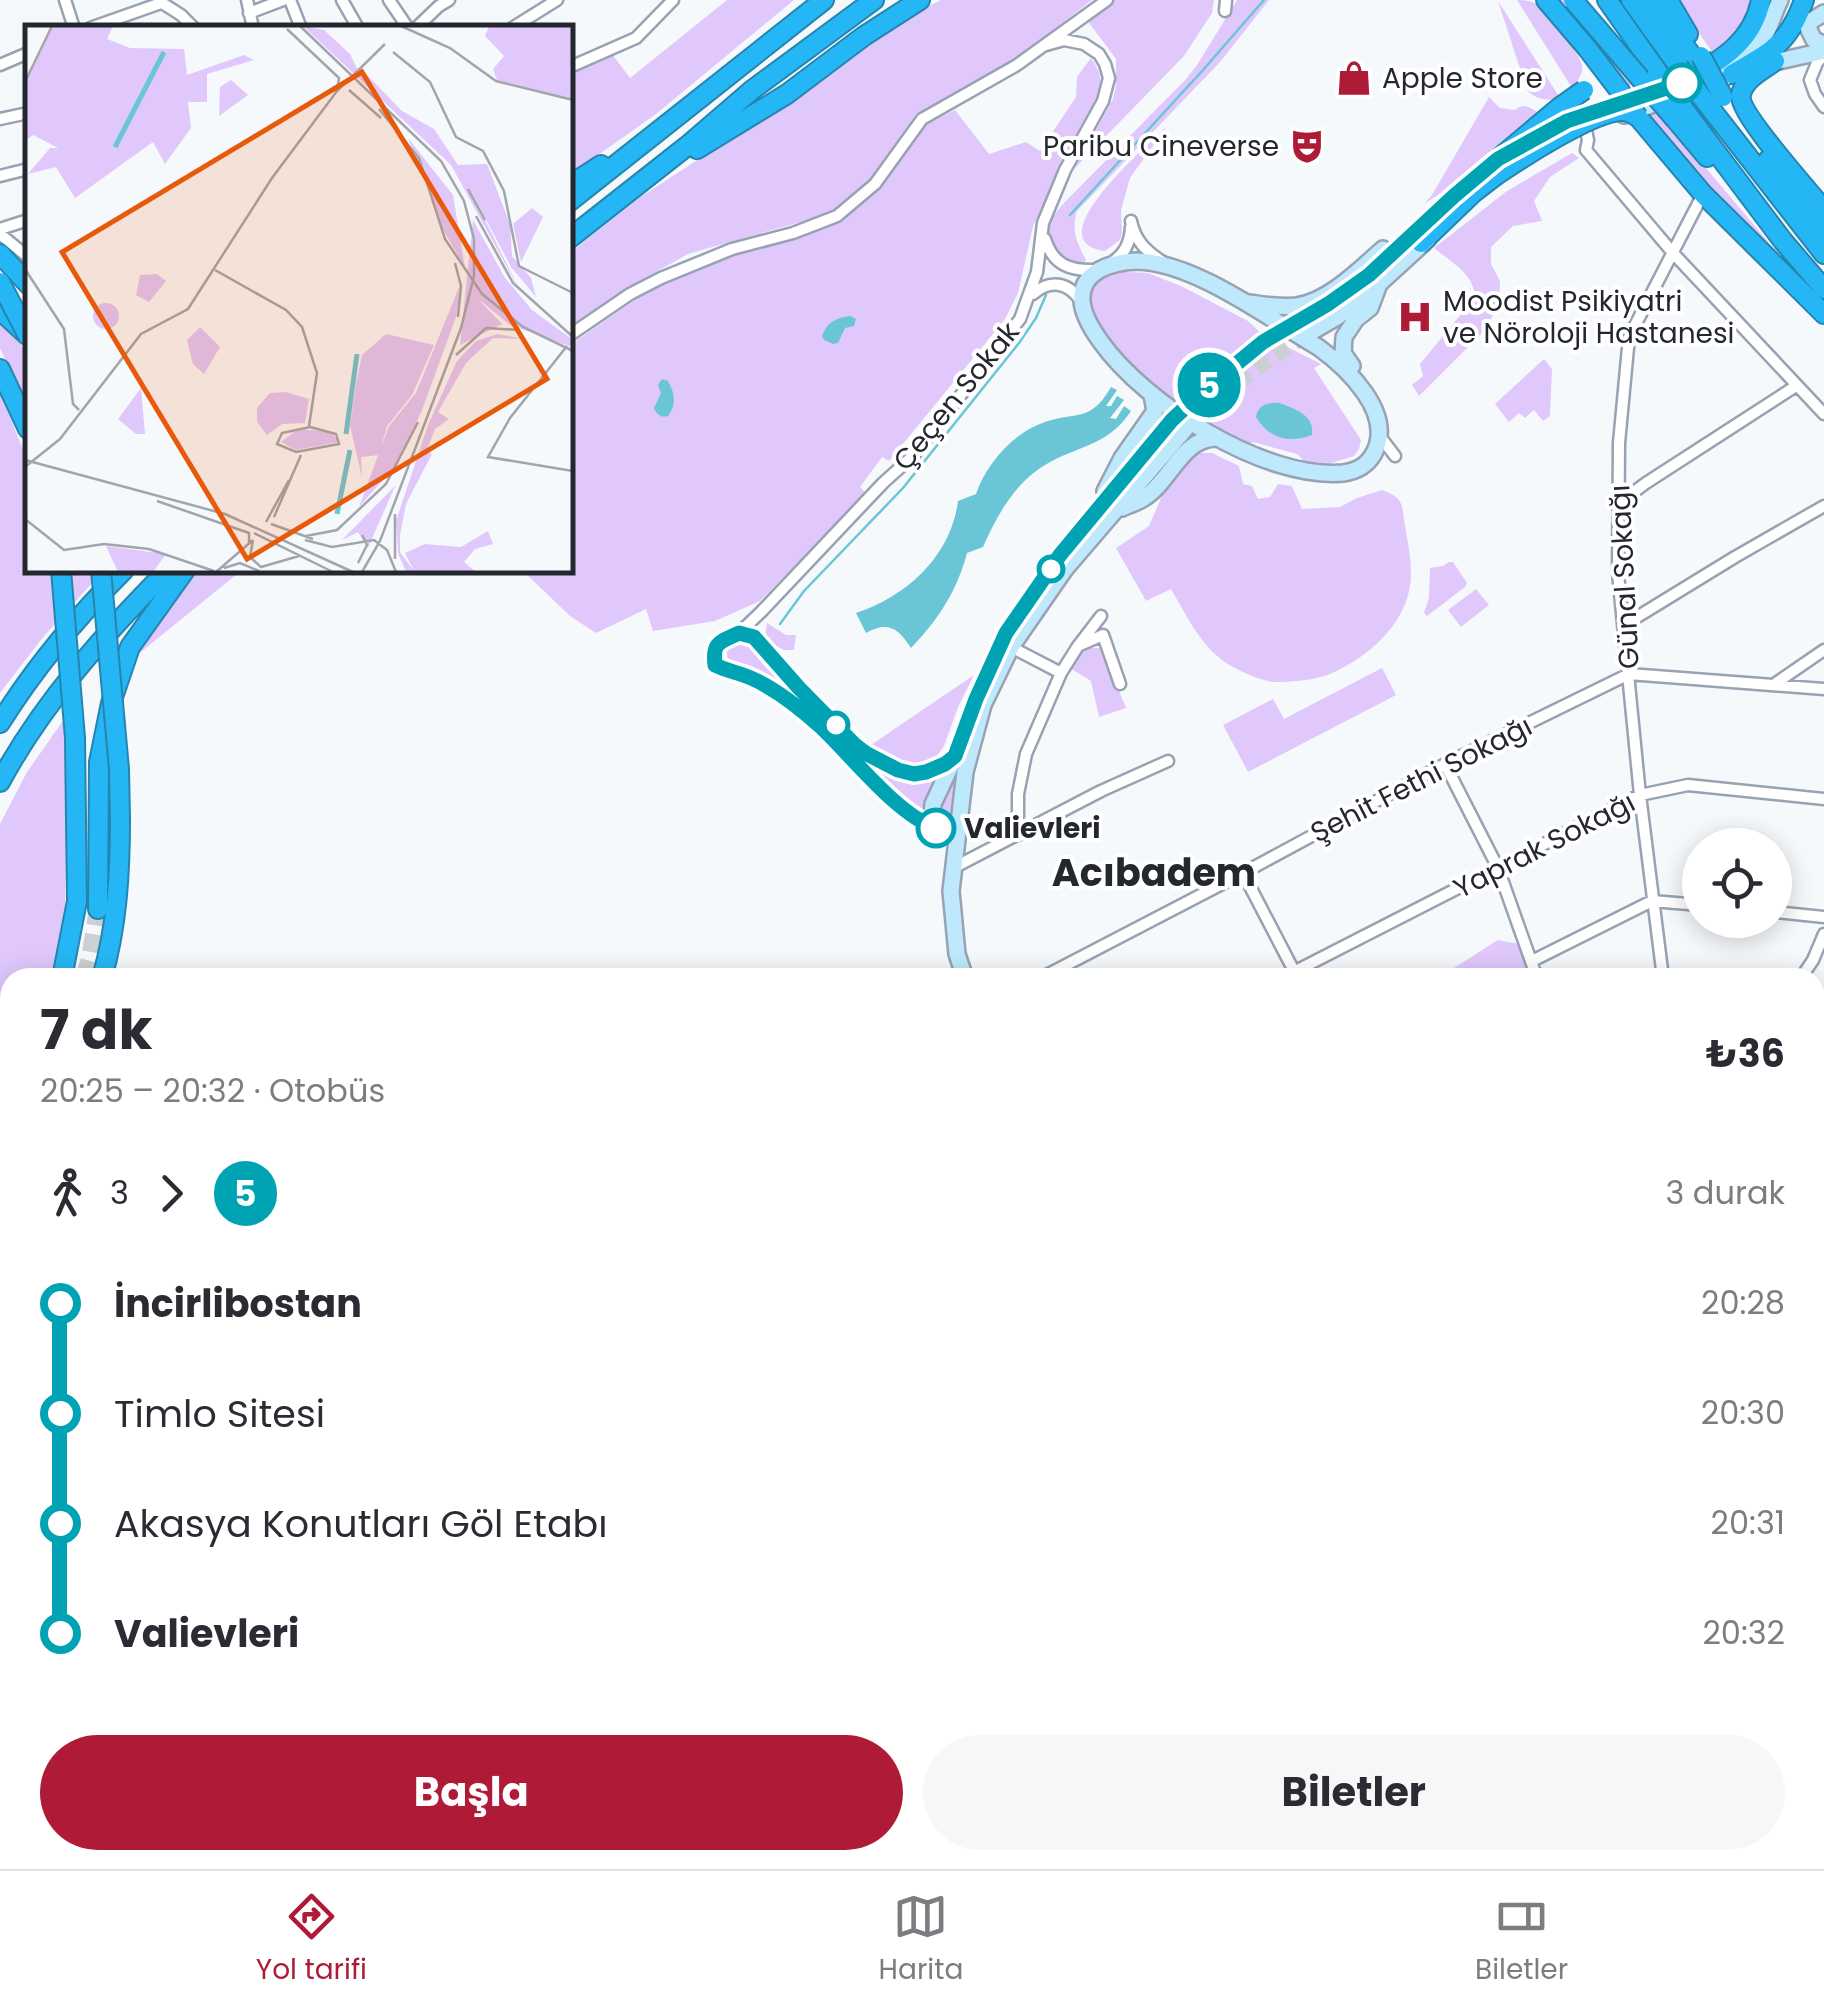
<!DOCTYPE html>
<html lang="tr">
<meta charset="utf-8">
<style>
:root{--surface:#fff;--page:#f7f7f7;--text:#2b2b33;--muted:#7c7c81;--line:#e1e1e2;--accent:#af1b36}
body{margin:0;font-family:Poppins,sans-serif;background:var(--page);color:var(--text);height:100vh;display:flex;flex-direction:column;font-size:38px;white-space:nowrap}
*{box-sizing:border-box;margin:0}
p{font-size:32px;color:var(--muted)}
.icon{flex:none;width:55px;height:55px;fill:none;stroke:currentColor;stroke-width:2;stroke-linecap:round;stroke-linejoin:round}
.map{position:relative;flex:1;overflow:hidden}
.drawer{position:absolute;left:0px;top:968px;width:1825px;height:902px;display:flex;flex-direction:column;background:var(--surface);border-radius:30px 30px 0 0;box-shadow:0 5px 25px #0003}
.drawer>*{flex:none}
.badge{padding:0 20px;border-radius:32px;font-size:35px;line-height:65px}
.controls{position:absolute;left:1682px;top:828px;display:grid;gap:20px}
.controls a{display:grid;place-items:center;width:110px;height:110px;border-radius:50%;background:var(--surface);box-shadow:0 5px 25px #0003;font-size:50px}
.map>.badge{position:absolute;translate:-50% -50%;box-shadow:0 0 0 5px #fff}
.legs{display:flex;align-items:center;gap:15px;height:110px;padding:0 40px;font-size:32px}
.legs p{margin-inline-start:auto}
.summary{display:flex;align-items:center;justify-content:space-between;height:170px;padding:0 40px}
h1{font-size:55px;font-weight:700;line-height:75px}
.primary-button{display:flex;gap:20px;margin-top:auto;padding:20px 40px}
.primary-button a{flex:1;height:115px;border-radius:60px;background:var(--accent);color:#fff;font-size:40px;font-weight:700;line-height:115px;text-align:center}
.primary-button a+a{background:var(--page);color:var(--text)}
ul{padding:0 40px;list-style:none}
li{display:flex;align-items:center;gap:35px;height:110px;font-size:38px}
li i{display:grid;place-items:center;width:15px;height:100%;margin:0 12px;background:currentColor}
li i::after{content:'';width:25px;height:25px;margin:-12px;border:8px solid;border-radius:50%;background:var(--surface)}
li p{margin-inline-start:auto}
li:first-child i{background:linear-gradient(#0000 50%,currentColor 0)}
li:last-child i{background:linear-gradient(currentColor 50%,#0000 0)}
.dock{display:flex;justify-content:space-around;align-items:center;height:140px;border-top:2px solid var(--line);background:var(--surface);font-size:28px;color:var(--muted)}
.dock a{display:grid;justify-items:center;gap:5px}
.dock .current{color:var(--accent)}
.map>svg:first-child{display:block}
.green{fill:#e0c8fc}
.water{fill:#6ac6d6}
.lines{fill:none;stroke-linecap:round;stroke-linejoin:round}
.stream{stroke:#6ac6d6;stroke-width:2.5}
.secondary-tunnel{stroke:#cccfd3;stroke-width:15;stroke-dasharray:15 8;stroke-linecap:butt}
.highway-tunnel{stroke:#cccfd3;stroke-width:18;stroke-dasharray:18 9;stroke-linecap:butt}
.street-casing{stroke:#98a2b2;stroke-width:15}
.secondary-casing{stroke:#98a2b2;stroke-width:20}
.primary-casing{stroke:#2585af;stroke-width:20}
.highway-casing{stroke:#2585af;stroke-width:22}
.street{stroke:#fff;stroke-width:10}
.secondary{stroke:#bee9fc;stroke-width:15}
.primary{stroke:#7cd4f9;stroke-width:15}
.highway{stroke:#25b7f5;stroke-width:18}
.highway-bridge-casing{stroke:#2585af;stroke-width:22;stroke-linecap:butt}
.highway-bridge{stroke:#25b7f5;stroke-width:18}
.line-1-casing{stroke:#fff;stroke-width:22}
.line-1{stroke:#00a3b4;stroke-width:15}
.stop-1-dot{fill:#fff;stroke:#00a3b4;stroke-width:5}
.labels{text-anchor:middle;stroke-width:8;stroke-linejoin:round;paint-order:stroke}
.poi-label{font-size:28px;fill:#24282e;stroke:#fff;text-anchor:start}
.street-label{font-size:28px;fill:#24282e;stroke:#fff}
.stop-label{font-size:28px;font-weight:bold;fill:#24282e;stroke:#fff;text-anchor:start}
.district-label{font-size:38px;font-weight:bold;fill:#24282e;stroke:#fff}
.inset-river{fill:none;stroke:#6ac6d6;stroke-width:5}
.inset-road{fill:none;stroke:#a2a5aa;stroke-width:2.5}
.view{fill:#e8590c;fill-opacity:0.15;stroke:#e8590c;stroke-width:5}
.inset-edge{fill:none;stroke:#24282e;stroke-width:5}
</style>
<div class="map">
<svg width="1824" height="1869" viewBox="0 0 1824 1869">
<rect width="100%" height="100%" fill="#f6f9fc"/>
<!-- green -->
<path class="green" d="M727,0H794L656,114L570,175V147L573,144L570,137V72L612,54L630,78Z
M941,0H1092L1013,61L916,114L869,180L832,213L688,254L622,291L570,326V253L639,198L803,91L890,26Z
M1113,0H1214L1212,13L1184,56L1073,170L1113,99L1116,86V59L1087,20Z
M1237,0H1269L1221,61L1077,211C1071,230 1077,243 1086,260L1083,264C1063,264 1044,248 1049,226C1051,219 1057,211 1062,205L1186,79L1197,65Z
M1517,0C1525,0 1533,1 1540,6C1549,14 1582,56 1582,66C1583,74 1577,82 1572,88Z
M1552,0H1569L1635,82L1623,90Z
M1676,0H1753C1745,28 1737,38 1715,56Z
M1498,1L1560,98C1547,101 1536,100 1527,90Z
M1091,58C1100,71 1103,80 1099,96L1033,226L1018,293L1005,319L889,461L882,457L860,487L866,493L760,601L715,621L653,631L646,609L596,633L570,616L522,570H570V345L645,293L734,254L840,221L879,188L927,124L955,110L989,154L1026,142L1040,151L1076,97L1077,77Z
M1489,97L1500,108L1515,110C1524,102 1530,108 1539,113L1507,137L1438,195L1424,204L1432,195Z
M1659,112L1801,281L1689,170L1646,117Z
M1167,126L1130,178L1121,210L1122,233L1120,240L1105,251C1033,242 1151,143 1167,126Z
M1572,153L1579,158L1550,177L1534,201L1542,221L1513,226L1491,247V264L1500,281L1499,305L1483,332L1419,396L1412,385L1423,376L1420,364L1475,297C1474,274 1451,262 1434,248L1507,191Z
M1109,271L1148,273L1181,286L1248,321L1262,334L1321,364L1314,368L1361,440L1359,449L1354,456L1319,467L1305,462L1297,454L1253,442L1247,445C1223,433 1200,421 1178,407C1151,388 1090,334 1087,300C1086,286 1098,276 1109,271Z
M0,323L19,340L27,357V409L0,348Z
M1544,359L1552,369L1550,416L1543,421L1534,410L1525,418L1519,413L1509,422L1495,404Z
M0,393L27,459L28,570H104L44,636L0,693Z
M1196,453H1212L1239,466L1243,484L1252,486L1258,499L1270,497L1278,484L1292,486L1302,509L1340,507L1357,498L1382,490C1406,499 1401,505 1405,525C1408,545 1413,565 1410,586C1404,627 1365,659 1330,674C1316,680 1292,682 1276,682C1264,682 1244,673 1233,667C1202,650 1188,618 1171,589L1146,601L1116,548L1149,526L1167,484Z
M1449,562H1453L1467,583L1465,587L1427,616L1424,613L1429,598L1430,568L1443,566Z
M190,570H242L136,656L150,627Z
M1476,589L1489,605L1461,627L1448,610Z
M767,623L786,635H796L794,650H784L768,642L765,635Z
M735,639H742L749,645L802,706L763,678L728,660C726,650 727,645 735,639Z
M1086,648H1102L1126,708L1099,717L1091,681L1070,668Z
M1382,668L1396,695L1248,772L1223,725L1273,699L1284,719Z
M974,675L958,707L944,746L934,760L911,767L865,749Z
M67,715L65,909L62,941L54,977L10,978V1130L0,1160V824L27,772Z
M972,724L950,815L944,820L933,817Z
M874,770C901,779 912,784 940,776C934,791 928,804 915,813L874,777Z
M1498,940L1519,944L1529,977H1440Z
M1815,1411H1824V1536L1815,1532Z
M0,1773L10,1808V1850L0,1853Z"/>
<!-- water -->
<path class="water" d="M850,316L856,319L854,326L845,328L838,343L833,344L824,340L822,336C827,322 836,318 850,316Z
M662,379L668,381C675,394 677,404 668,416C661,418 657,415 654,408L661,393L658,385Z
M1111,387L1117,390L1106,406H1111L1117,396L1124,400L1110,418L1116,419L1124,406L1131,411C1109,444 1085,444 1052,461C1017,479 998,513 983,547L967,553C957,591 938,620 911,648C898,628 888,621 866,633L856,613C907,596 951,556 958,501L976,494C986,464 1014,432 1045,422C1078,411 1090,423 1111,387Z
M1279,403C1295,409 1315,415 1312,435C1289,444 1268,438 1256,417C1258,405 1267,402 1279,403Z"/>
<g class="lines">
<!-- stream -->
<path class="stream" d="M1070,215L1203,70L1264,0
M780,624L804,591L903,488L1019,343L1036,318L1046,295"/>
<!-- secondary-tunnel -->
<path class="secondary-tunnel" d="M1171,420C1211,383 1249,350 1296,323
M1186,428L1241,380L1309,333"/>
<!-- highway-tunnel -->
<path class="highway-tunnel" d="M84,978L90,959L98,909
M0,1113L10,1105"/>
<defs>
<path id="street" d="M65,0L74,28
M247,0L253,28
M290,0L301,28
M342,0L358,28
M389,0L408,28
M159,1L181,15L194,28
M1225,11L1226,0
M249,13L283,0
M90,28L161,3
M416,28L439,6L449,0
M512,28L557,0
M1824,54L1817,63L1810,80L1815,94L1824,107
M0,65L28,53
M570,67L636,38L673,0
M0,119L28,113
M1586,130L1588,140L1586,150L1673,253L1824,414
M0,176L28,169
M1131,221C1135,241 1147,252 1163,262
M0,229L28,220
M0,234L28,257
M1045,239C1053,265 1070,271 1096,270
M1111,263C1125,254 1130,243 1131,227
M1033,294C1050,279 1068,282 1081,301
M570,335L630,294L661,278L732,249L793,233L837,216L875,184L922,119L1017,65L1107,0
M1379,435L1395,456
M1619,503L1646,483L1796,386
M1624,625L1735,557L1824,506
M739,633C763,640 763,649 779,667C793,682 808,697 823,712C859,748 901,797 954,757
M1078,646L1103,635L1120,684
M1011,647L1061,673L1026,754L1018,794V835
M1061,673L1078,646L1101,616
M1776,683L1824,650
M1445,764L1498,868L1537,978
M930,827L870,778L808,716L750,677L715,665L713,652L718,643L739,633L761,612L883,483L914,455L1020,319L1037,272L1043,223L1065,170L1103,101L1109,78L1105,64L1099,54L1084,44L1064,40L1046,45
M953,868L1101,791L1168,761
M1243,873L1294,971L1309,972L1310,978
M1775,912L1824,917
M1532,961L1652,901L1700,905
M1041,978L1243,873L1445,764L1629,674L1824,689
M1282,978L1640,795L1688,785L1824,799
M1663,978L1640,795L1618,573L1619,443L1629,337L1703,194
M1801,978L1813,960L1824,934
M1815,1805L1824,1838
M318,1860L322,1869
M466,1860L472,1869
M1355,1860L1356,1869
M1440,1860L1442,1869
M1678,1860L1683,1869
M382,1869L399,1860
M487,1869L497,1860
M653,1869L699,1860
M897,1869L902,1860
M989,1869L1040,1867L1069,1860"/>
<path id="secondary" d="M1824,13L1811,21L1808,28L1814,40L1824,44
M1765,64L1824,51
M1707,73C1730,65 1754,54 1767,31C1772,21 1775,10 1780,0
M1624,115L1724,78
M1525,143L1567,121L1591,113
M1137,261C1194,262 1268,318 1318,347C1347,368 1395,413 1374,453C1367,466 1357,471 1343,473C1265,480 1145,404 1101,342C1093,331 1083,316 1082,301C1080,270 1113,262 1137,261Z
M1249,303C1265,305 1281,308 1297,306C1329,301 1359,270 1383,249
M1299,321L1329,304L1369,275L1454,196L1505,154
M1311,332L1337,317L1380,283L1428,239
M1352,366L1343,353L1344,337L1356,319L1370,308L1379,284
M1105,491L1122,458L1155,411L1152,395
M1122,508C1129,505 1138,502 1144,498C1171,481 1181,439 1216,438
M996,656L1006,633L1060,555L1171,420
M930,827L933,804L955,757L973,709
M965,978L957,954L951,891L965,772L983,705L1011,647L1065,569L1186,428"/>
<path id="primary" d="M1815,1245L1824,1241
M1815,1257L1824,1253
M80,1869L112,1860"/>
<path id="highway" d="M1546,0L1587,48L1619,90
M1607,0L1657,71
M1631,0L1679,67
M1650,0L1696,61
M1668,0L1688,34
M1775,61C1763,70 1745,78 1741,94C1737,112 1809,191 1824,210
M1732,74C1770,52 1789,44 1804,0
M1684,82C1719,61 1753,43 1761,0
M1707,104L1824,254
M1686,112L1783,241L1824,289
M1638,117L1703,194L1824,314
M1675,119L1707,157
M697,149L787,94L864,36L920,0
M1498,159L1560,107
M1768,160L1824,230
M570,185L601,165
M570,201L824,0
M570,238L687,146L752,90L874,0
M1421,243L1473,193L1495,176
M0,254L28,284
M0,310L27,335
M0,369L28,429
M0,723C35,667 77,617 124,570
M0,782C42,704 105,633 168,570
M98,909L99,762L111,703L130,647L185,570
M62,978L77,901
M102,978C117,926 120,873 120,820
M0,1194L10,1162
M0,1255L10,1216
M0,1348L10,1372
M0,1403L10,1391
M0,1419L10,1477
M0,1551L10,1596
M0,1587L10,1620
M0,1724L10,1760
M38,1860L41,1869
M73,1860L76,1869
M132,1869L142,1860"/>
</defs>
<!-- street casing -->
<use href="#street" class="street-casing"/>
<!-- secondary casing -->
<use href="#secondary" class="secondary-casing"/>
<!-- primary casing -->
<use href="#primary" class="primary-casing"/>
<!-- highway casing -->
<use href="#highway" class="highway-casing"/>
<!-- street -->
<use href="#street" class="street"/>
<!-- secondary -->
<use href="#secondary" class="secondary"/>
<!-- primary -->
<use href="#primary" class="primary"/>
<!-- highway -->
<use href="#highway" class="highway"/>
<defs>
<path id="highway-bridge" d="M1573,0L1675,119
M1701,56L1723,97
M1679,67L1707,104
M1657,71L1686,112
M1619,90L1638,117
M1560,107L1584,90
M1495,176C1520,159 1595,110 1623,111C1630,111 1632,114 1638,117
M0,282L28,336
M61,570L75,738L77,901
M101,570L119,769L120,820"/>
</defs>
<!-- highway-bridge casing -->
<use href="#highway-bridge" class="highway-bridge-casing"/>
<!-- highway-bridge -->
<use href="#highway-bridge" class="highway-bridge"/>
</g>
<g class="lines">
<defs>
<path id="line-1" d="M936,828C897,815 851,755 821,727C801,709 776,689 751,678C740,673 727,671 715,665C712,642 720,642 739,633L754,637L799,688L855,745L867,754L898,770L914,774L926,772L945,764L955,756L976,699L1006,633L1060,555L1172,420L1200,394L1263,342L1328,304L1369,275L1454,196L1498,159L1567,121L1682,83"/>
</defs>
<!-- line-1 casing -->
<use href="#line-1" class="line-1-casing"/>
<!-- line-1 -->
<use href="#line-1" class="line-1"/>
</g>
<!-- icons -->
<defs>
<symbol id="shop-bare" viewBox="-9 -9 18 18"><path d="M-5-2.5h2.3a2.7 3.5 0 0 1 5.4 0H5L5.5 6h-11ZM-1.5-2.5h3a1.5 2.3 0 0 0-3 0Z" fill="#af1b36" stroke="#fff" stroke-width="2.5" paint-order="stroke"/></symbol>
<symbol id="theatre-bare" viewBox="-9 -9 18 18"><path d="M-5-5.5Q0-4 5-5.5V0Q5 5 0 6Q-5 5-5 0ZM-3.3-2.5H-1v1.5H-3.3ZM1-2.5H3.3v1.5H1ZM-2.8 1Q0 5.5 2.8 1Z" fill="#af1b36" stroke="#fff" stroke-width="2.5" paint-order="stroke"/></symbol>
<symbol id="hospital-bare" viewBox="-9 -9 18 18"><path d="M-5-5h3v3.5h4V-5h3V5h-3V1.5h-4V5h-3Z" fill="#af1b36" stroke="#fff" stroke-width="2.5" paint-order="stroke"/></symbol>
</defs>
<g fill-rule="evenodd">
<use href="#shop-bare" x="1329" y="53" width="50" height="50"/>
<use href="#theatre-bare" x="1282" y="121" width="50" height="50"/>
<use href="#hospital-bare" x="1390" y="292" width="50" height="50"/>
</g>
<!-- markers -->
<g class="stop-1-dot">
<circle cx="1682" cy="83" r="18"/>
<circle cx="1051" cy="569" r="12"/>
<circle cx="836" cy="725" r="12"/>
<circle cx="936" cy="828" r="18"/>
</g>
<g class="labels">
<!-- poi labels -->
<g class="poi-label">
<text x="1382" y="88">Apple Store</text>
<text x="1279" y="156" text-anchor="end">Paribu Cineverse</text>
<text x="1443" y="311">Moodist Psikiyatri<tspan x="1443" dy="32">ve Nöroloji Hastanesi</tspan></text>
</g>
<!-- street labels -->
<g class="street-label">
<text transform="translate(956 396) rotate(-51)" y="10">Çeçen Sokak</text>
<text transform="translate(1624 577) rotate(-93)" y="10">Günal Sokağı</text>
<text transform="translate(1421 779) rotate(-27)" y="10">Şehit Fethi Sokağı</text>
<text transform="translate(1544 845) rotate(-27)" y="10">Yaprak Sokağı</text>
</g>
<!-- stop labels -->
<g class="stop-label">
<text x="964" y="838">Valievleri</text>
</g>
<!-- district labels -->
<g class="district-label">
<text x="1154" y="886">Acıbadem</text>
</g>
</g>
<!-- overview -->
<g transform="translate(25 25)">
<rect width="548" height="548" fill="#f6f9fc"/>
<path d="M28,1H88L82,14L105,23L159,24L162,50L219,30L229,35L182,49V77H163L166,103L140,139L128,117L50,173L31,142L3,149L25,123H33L8,110L0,116V60ZM278,1L299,5L325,29L336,51L340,48L377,86L409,104L433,140L462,139L485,199L487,231L506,253L511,272L486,242L445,164L495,266L426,140ZM464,1H547V74L472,55L468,44L479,31L460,11ZM206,55L223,70L194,91L195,62ZM383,113L428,170L440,243L419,206ZM507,183L518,192L496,237L488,199ZM448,195L480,253L507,285L547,314V322L485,300L452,273L477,299L435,320ZM132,249L141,256L124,277L111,270L115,250ZM435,260L432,289L397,385L373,438L334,482L364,401L391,368ZM68 291a13 13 0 1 1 26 0a13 13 0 1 1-26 0ZM175,302L195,322L179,349L168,339L162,315ZM361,309L409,320L387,370L362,401L354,430L336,432L337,452L325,401L331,359L337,330ZM473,309L498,314L468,313L441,338L413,387L424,394L410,404L402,425L407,429L381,479L375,510V527L389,546L380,528L400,519L436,522L463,506L468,519L450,524L439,537L451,547H381L373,528L371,496L403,400L432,336L451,316ZM116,363L120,409H111L93,394ZM261,367L284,374L280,398L257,399L242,410L232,397V383L245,368ZM273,404L306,407L314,417L271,425L256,417ZM370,461L343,523L333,507L317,515ZM81,521L141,529L128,547H93Z" fill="#e0c8fc"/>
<path class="inset-river" d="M90,122L139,27M321,409L332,329M312,489L325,425"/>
<path class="inset-road" d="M275,1L416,136L439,176L449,214V251L436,303L355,516L337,547M376,1L425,23L471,56L548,75M262,4L314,53L312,66M368,27L405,57L431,112L458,126L479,166L494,241L548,268M0,57L27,1M324,65L356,93M354,84L394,133L420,214L457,269L498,302L548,326M443,164L460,195M451,191L488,258L548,312M430,238L436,261L433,292M0,244L39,304L48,379L54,385M190,245L261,285L277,302L292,348L284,401M542,321L485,393L463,432L548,446M431,330L461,303L494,305M285,402L311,409L314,419L271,427L252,419L257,408ZM0,435L200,489L328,547M0,442L35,414L116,309L163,284L247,153L312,66L360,19M132,476L224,508V519M249,492L276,430M0,494L39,525L79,519L124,524L189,546M241,497L264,455M246,499L288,514M229,508L308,547M281,511L312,505L361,459L393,397M228,515L225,532L236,542L274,531M280,515L307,522L349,515L362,525L371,547M370,534V489M333,538L342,520L337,510M199,543L215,538L234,546M191,547L228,515"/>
<path class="view" d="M337,47L522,354L222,534L37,227Z"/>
<rect width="548" height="548" class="inset-edge"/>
</g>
</svg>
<div class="controls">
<a><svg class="icon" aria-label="locate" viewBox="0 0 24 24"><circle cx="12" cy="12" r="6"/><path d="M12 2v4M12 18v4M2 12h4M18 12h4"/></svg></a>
</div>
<b class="badge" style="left:1209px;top:385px;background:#00a3b4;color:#fff">5</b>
<section class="drawer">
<div class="summary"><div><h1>7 dk</h1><p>20:25 – 20:32 · Otobüs</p></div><b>₺36</b></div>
<div class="legs"><svg class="icon" aria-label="walk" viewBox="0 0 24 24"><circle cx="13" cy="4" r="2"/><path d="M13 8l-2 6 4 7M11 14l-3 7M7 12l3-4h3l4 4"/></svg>3<svg class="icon" aria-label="forward" viewBox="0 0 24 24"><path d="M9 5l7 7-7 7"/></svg><b class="badge" style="background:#00a3b4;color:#fff">5</b><p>3 durak</p></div>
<ul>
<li><i style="color:#00a3b4"></i><b>İncirlibostan</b><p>20:28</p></li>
<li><i style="color:#00a3b4"></i><span>Timlo Sitesi</span><p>20:30</p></li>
<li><i style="color:#00a3b4"></i><span>Akasya Konutları Göl Etabı</span><p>20:31</p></li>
<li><i style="color:#00a3b4"></i><b>Valievleri</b><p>20:32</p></li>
</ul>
<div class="primary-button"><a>Başla</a><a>Biletler</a></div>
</section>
</div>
<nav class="dock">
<a class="current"><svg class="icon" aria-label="directions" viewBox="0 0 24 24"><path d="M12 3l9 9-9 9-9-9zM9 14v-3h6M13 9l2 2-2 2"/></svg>Yol tarifi</a>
<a><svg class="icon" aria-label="map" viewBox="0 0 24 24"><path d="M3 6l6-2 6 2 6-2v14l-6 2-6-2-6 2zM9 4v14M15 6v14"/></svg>Harita</a>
<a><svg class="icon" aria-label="tickets" viewBox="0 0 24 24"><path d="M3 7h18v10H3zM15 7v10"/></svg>Biletler</a>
</nav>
